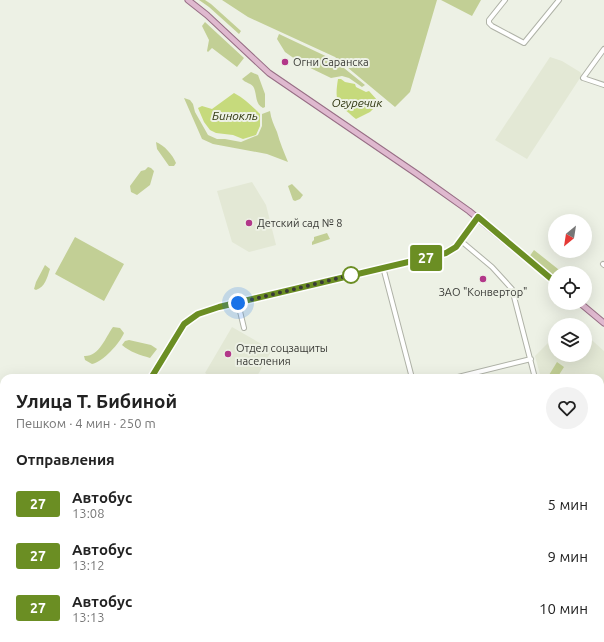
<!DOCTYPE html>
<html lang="ru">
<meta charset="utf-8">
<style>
:root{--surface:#fff;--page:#f2f2f2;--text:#222;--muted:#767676}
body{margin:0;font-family:Ubuntu,sans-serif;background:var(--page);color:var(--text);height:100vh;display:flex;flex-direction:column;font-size:15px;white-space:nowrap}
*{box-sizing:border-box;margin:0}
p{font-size:13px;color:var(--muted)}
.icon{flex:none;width:22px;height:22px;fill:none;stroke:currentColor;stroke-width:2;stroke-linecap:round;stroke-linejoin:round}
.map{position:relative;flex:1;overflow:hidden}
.sheet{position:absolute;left:0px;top:374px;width:604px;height:268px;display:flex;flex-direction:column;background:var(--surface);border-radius:12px 12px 0 0;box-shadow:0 4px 16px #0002}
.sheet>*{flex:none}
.badge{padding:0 8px;border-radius:3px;font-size:14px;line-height:26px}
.needle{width:26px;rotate:210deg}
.buttons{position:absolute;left:548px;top:214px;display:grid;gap:8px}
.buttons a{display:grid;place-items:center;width:44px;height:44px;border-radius:50%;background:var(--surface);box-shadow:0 4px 16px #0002;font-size:20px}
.you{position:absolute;width:20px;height:20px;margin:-10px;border:3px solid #fff;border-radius:50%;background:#1a73e8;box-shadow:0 0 0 6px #1a73e833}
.map>.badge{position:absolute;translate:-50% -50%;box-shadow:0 0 0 2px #fff}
h2{padding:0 16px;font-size:15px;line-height:36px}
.round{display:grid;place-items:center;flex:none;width:42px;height:42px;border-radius:21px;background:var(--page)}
.head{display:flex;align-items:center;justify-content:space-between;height:68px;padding:0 16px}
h1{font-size:19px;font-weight:700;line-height:30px}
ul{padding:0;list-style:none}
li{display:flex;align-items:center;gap:12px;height:52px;padding:0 16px}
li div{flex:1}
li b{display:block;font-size:15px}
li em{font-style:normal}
li .badge{min-width:44px;font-weight:700;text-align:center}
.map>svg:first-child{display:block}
.built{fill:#e3e8d5}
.green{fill:#c2cf95}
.water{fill:#c6da7c}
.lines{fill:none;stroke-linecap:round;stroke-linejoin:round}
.minor-casing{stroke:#afb2a7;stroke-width:6}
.major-casing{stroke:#976e85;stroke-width:7}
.minor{stroke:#fff;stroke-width:4}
.major{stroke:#dfb9cf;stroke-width:5}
.line-casing{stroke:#fff;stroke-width:9}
.line{stroke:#6b8e23;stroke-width:6}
.walk{stroke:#393a36;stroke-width:4;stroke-dasharray:0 7.2}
.poi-dot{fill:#b23789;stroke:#edf1e5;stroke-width:1.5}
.stop-dot{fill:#fff;stroke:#6b8e23;stroke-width:2}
.labels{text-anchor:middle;stroke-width:4;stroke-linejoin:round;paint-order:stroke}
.poi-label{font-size:11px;fill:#393a36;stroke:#edf1e5;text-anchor:start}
.water-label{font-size:12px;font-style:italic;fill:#2f360f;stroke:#edf1e5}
</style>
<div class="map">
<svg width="604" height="642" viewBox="0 0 604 642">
<rect width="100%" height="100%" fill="#edf1e5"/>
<!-- built -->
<path class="built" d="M550,57L562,61L580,72L582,75L527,159L495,140Z
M252,182L266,205L276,245L249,252L232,242L217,191Z
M232,327L272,350L256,378H214L205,373Z
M585,334L604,351V412L600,409V378H541L535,356L555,336V355H585Z
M604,414V467L600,469V420Z
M0,521L4,523V553L0,555Z
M226,638H252L258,642H224Z
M391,638H478L479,642H397Z"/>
<!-- green -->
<path class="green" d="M199,0H205L211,4L241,31L239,34L209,7Z
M222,0H437L410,92L395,107L335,57L248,17Z
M441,0H481L472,16Z
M205,22L244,58L237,67L212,48L208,52L207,51L209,40L202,26Z
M279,34L334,60L365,85L362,87L349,78L342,76L331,78L302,64L285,52L277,39Z
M251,72L258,75L265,94V107L263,108C255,104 257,95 254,88C252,83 245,83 242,79Z
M184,98L190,100L193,104L195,112L208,135L217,139H225L241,142L258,135L262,126V114L270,111C271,119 274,125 277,132C280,143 284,152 288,162L267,154L213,144L202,139Z
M156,142C164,145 173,155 176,163L174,166H169L157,149Z
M148,167L151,168L154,171L150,185L137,195L131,192L130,186L141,171L145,170Z
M292,184L303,195L300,199L295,201L293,200L288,186Z
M327,233L330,239L312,245V242L314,240V237Z
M75,237L124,264L104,301L55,274Z
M534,250L563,273H555V279L529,257Z
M45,265L50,269C47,278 45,287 36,290L34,289L36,282Z
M113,327L120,328L124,333C120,343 103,362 92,364L85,360L84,356C99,357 105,338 113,327Z
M129,340L151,345L157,349L150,358C140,355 130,352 122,345L125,341Z
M557,362L564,367L557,378H554L549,375Z"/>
<!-- water -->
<path class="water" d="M338,79H341L345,82L355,84L356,87L366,92L369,91L378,101L379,103L370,112L356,119C338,103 334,104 338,79Z
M234,93C245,99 252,106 260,114V126L256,135L243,139L233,135L216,133L210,130L204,122L198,108L202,106L212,109Z"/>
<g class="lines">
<defs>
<path id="minor" d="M505,0L489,20V23L492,26L524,43L559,0
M604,49L583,78L604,85
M461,241L492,267L512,289L535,378
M603,264L604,265
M383,267L412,378
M238,303L244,328
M151,378L184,324L198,314L219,307L446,253L456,247L478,217
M454,378L531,359
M294,638L299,642
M563,638L564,642"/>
<path id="major" d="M188,0L207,15L269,73L417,174L469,211L555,282
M580,303L604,323
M600,491L604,489
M600,496L604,494
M11,642L27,638
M30,642L47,638"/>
</defs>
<!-- minor casing -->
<use href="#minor" class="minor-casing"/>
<!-- major casing -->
<use href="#major" class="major-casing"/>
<!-- minor -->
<use href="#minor" class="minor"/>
<!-- major -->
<use href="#major" class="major"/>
</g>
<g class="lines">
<defs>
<path id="line" d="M151,378L184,324L198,314L219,307L446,253L456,247L478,217L555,282"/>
</defs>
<!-- line casing -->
<use href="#line" class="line-casing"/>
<!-- line -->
<use href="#line" class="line"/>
<!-- walk -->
<path class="walk" d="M238,303L351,275"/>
</g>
<!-- markers -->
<g class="poi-dot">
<circle cx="285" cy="62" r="4"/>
<circle cx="249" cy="223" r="4"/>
<circle cx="483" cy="279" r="4"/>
<circle cx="228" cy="354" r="4"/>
</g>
<circle class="stop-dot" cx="351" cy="275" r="8"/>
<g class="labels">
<!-- poi labels -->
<g class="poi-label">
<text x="293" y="66">Огни Саранска</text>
<text x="257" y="227">Детский сад № 8</text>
<text x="483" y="296" text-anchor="middle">ЗАО "Конвертор"</text>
<text x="236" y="352">Отдел соцзащиты<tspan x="236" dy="13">населения</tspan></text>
</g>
<!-- water labels -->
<g class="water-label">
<text x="357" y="107">Огуречик</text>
<text x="235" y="120">Бинокль</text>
</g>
</g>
</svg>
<div class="buttons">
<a><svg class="needle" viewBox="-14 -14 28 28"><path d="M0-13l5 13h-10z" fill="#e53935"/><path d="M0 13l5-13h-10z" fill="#767676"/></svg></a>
<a><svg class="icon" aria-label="locate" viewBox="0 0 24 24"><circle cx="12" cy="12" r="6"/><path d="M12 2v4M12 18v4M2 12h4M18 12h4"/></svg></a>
<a><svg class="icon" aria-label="layers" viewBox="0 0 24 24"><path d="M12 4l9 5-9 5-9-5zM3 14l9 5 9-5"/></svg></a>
</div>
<div class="you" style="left:238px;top:303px"></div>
<b class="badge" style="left:426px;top:258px;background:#6b8e23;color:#fff">27</b>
<section class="sheet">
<div class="head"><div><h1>Улица Т. Бибиной</h1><p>Пешком · 4 мин · 250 m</p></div><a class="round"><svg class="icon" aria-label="heart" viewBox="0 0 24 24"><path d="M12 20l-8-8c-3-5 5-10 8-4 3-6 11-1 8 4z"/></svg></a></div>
<h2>Отправления</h2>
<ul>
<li><span class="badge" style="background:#6b8e23;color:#fff">27</span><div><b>Автобус</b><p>13:08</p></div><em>5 мин</em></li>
<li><span class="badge" style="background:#6b8e23;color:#fff">27</span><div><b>Автобус</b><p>13:12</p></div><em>9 мин</em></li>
<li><span class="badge" style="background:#6b8e23;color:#fff">27</span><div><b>Автобус</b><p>13:13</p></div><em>10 мин</em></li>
</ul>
</section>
</div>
